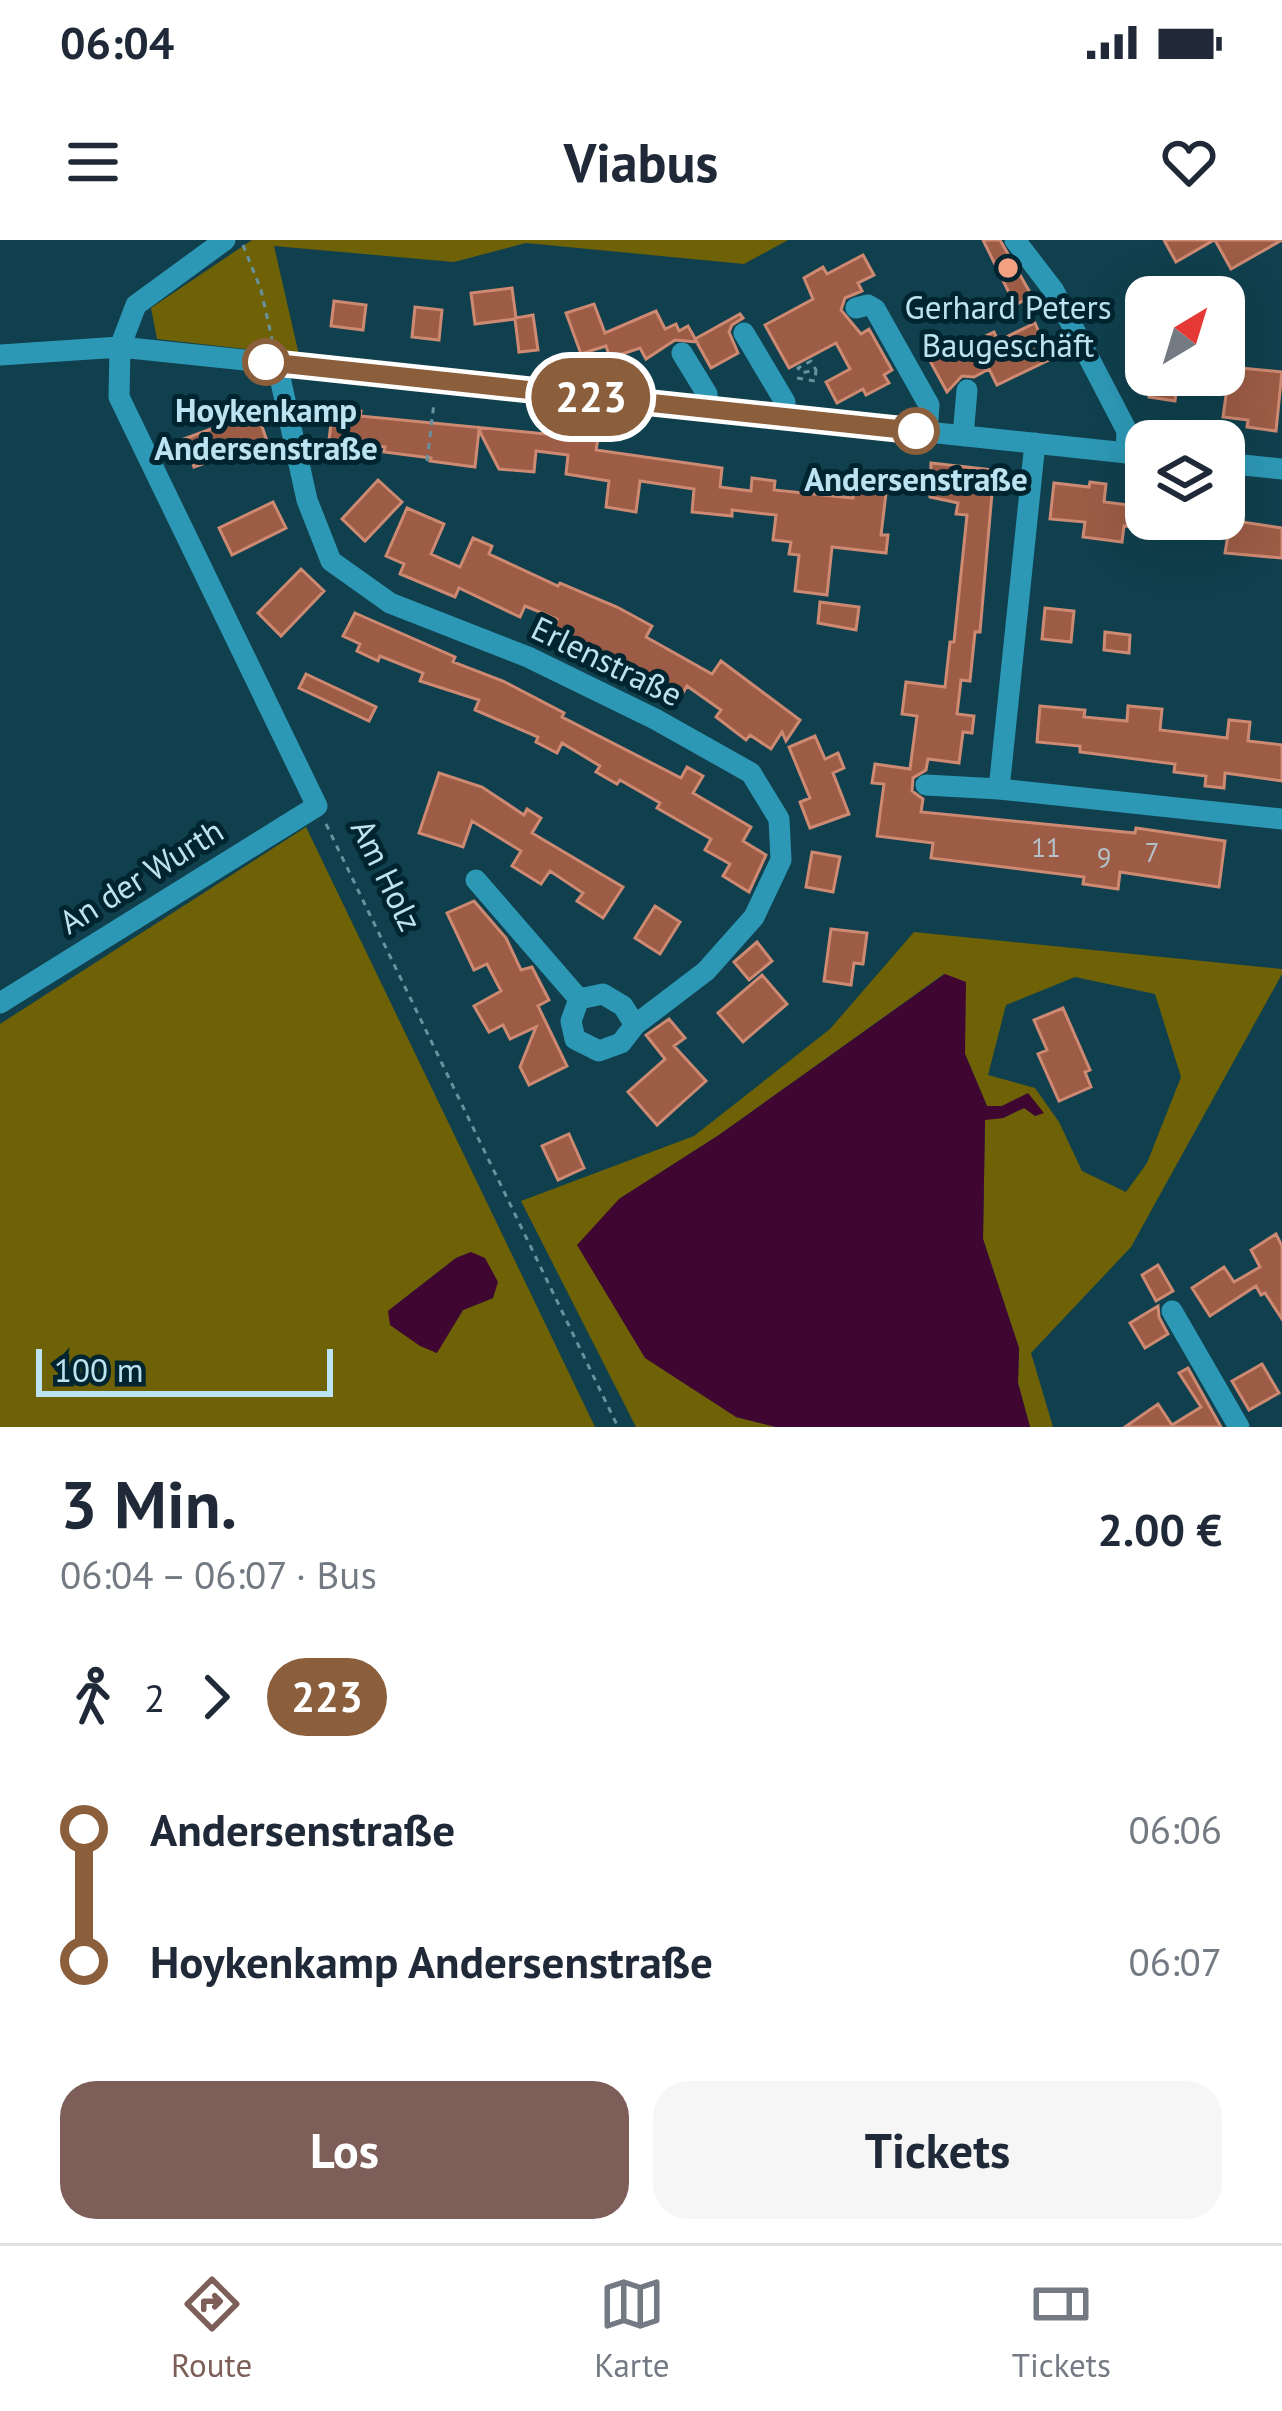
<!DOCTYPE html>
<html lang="de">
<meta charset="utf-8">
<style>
:root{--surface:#fff;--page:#f6f6f7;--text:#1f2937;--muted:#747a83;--line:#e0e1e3;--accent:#7e5e59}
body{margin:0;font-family:"PT Sans",sans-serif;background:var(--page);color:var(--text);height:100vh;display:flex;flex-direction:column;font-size:45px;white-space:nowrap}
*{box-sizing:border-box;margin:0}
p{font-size:39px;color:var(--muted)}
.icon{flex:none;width:66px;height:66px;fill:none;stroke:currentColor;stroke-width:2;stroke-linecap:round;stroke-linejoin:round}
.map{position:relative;height:1187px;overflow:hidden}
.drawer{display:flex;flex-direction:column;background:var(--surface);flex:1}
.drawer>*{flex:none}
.badge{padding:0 24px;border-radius:39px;font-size:42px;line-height:78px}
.needle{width:78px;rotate:38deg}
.tools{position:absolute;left:1125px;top:36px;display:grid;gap:24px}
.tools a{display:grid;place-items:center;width:120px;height:120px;border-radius:24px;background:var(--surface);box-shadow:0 12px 48px #0002;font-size:60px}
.scale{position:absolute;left:36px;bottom:30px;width:297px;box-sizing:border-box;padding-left:12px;border:6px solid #bce3f1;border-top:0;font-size:33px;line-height:42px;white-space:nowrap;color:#bce3f1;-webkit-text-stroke:9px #002530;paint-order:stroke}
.map>.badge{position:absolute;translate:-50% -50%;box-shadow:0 0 0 6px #fff}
.legs{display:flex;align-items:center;gap:18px;height:132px;padding:0 60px;font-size:39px}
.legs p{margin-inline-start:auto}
.summary{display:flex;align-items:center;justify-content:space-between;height:204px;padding:0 60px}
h1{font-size:66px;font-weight:700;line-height:90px}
.cta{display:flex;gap:24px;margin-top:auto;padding:24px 60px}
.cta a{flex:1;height:138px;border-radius:36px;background:var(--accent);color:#fff;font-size:48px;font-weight:700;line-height:138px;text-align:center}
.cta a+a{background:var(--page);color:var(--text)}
ul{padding:0 60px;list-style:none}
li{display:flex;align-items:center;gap:42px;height:132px;font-size:45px}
li i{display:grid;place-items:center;width:18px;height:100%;margin:0 15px;background:currentColor}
li i::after{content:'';width:30px;height:30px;margin:-15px;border:9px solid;border-radius:50%;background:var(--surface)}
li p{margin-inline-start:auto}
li:first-child i{background:linear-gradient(#0000 50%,currentColor 0)}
li:last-child i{background:linear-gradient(currentColor 50%,#0000 0)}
.status{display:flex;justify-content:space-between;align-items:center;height:84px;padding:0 60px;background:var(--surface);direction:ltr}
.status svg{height:33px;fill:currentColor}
header{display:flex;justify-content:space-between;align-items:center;height:156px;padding:0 60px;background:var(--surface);font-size:54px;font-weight:700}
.tabs{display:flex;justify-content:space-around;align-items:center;height:168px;border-top:3px solid var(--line);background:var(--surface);font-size:33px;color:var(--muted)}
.tabs a{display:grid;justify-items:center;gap:6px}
.tabs .selected{color:var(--accent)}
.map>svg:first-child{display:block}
.green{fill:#6e6106;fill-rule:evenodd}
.water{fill:#400632}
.building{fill:#9c5c46;stroke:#cd8971;stroke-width:3}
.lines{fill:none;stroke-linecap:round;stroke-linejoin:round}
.path{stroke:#6792a0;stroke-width:3;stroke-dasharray:6 6;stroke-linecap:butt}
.minor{stroke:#2d98b5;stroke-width:21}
.line-1-casing{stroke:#fff;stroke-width:27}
.line-1{stroke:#8b5e3c;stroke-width:18}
.poi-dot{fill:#f39f82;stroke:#002530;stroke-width:4.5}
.stop-1-dot{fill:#fff;stroke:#8b5e3c;stroke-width:6}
.labels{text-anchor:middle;stroke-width:10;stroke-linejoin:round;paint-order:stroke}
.number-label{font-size:27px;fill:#b4c1c6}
.poi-label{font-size:33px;fill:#bce3f1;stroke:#002530}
.stop-label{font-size:33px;font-weight:bold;fill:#bce3f1;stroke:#002530}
.street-label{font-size:33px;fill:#bce3f1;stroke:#002530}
</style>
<div class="status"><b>06:04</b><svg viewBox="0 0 49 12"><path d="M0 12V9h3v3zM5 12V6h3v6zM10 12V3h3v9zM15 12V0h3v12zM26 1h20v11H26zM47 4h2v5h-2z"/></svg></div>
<header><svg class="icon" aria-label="menu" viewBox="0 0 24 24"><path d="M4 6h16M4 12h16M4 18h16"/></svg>Viabus<svg class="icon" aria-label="heart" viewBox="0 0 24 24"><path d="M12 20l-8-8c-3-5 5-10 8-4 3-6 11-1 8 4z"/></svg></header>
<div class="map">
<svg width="1282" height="1187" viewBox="0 0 1282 1187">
<rect width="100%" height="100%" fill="#10404d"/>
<!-- green -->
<path class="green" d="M252,0H788L744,24L526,3L454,22L274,6L299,115L157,99L151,68Z
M306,587L595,1187H0V784ZM471,1012L493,1058L463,1070L436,1113L388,1071L456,1018Z
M914,692L1282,729V734L1131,1007L1031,1113L1053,1187H1030L1018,1143L1019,1108L983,999L985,879L1003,878L1024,868L1028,854L1002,866H987L965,814L944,734L719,895L619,959L736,1177L776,1187H636L521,961L694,896L830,789ZM1075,737L1155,754L1181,837L1147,923L1126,952L1082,931L1059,882L1035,848L988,835L1006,765Z"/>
<!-- water -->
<path class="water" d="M945,734L966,742L965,814L987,866H1002L1028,853L1044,873L1035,876L1024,868L1003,878L985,880L983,999L1019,1108L1018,1143L1030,1187H776L736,1177L645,1118L577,1005L619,959L719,895Z
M471,1012L485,1018L498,1042L493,1058L463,1070L437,1113L420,1106L390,1085L388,1071L456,1018Z"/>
<!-- building -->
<path class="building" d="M983,0H1000L1032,56L1015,65Z
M1164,0H1214L1176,22Z
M1215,0H1282L1231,29Z
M863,15L874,35L858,43L862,51L845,58L841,70L861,94L869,89L892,130L884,135L889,143L866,155L863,149L837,163L826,142L850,129L836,103L789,128L765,85L813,59L804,38L823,27L827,34Z
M512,48L516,78L533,75L538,110L519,112L515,79L475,84L471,53Z
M334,61L366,65L363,90L331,86Z
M594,64L605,93L656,71L665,89L676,84L679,91L688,86L697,102L675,100L646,119L640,108L610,118L606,106L581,114L566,73Z
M415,67L442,70L439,100L412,97Z
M740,74L743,78L732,85L729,92L738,113L711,128L695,99Z
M1035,83L1051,119L997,145L989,129L974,137L962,136L947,152L929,119L955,105L958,109L994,92L998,101Z
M1230,127L1282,132L1276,191L1247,187L1248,180L1223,177Z
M1152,135H1178L1175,161L1149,157Z
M333,168L361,171L360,176L598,199L596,210L722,228L720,247L751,251L752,238L775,241L774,250L853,258L855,241L887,245L881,295H888L886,313L832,307L827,355L795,351L799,315L789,314L791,302L773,300L776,275L732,270V276L692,272L694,249L640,241L636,272L606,267L609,241L566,234L568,215L536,211L534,232L499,229L479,190L475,227L430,221L431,218L384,212L385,207L329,200Z
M257,172L267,201L194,227L184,199Z
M931,223L994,230L980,392H975L970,441L961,440L957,474L974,476L972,493L963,492L959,523L928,519L926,530L913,538L912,551L923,559L921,572L1135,593L1136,588L1225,601L1219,647L1120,632L1118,649L1083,644L1084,637L931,618L933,603L877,596L884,544L872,543L875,524L910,529L917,476L902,474L906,442L945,447L950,402H954L967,275L956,274L958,263L930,257Z
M378,240L402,262L365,301L342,279Z
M1090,242L1106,244L1104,262L1146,267V288L1124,286L1122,302L1083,297L1085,282L1050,279L1054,243L1089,247Z
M273,262L286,288L232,315L219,288Z
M407,268L444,284L431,314L460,327L473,298L492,306L489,314L558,346L560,343L617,367L652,386L646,397L712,434L721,421L800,480L786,501L782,492L771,509L750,495L746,500L716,477L721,470L687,446L681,456L579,399L575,411L548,399L557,379L525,366L520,377L459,348L455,357L400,334L404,324L386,316Z
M1178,279H1223L1282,288V318L1225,313L1228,295L1178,289Z
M301,329L324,351L281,396L258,373Z
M820,362L859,367L856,390L818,383Z
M1045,368L1074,371L1071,402L1042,399Z
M355,373L455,417L453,422L503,441L564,473L562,477L681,538L687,527L703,536L693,553L751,587L743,601L766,615L749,652L723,636L730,624L705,610L711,599L657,568L660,563L620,540L617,544L596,532L600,526L562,503L557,513L536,502L538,497L475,470L479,460L420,441L423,433L380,416L378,421L357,411L360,404L343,396Z
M1105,392L1130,395L1129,413L1104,410Z
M306,434L376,467L369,481L299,448Z
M1040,466L1085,470L1084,477L1127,481L1128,466L1162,469L1160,490L1227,498L1229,480L1250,482L1248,501L1282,505V541L1225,533L1224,548L1205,546L1206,536L1174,532L1175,524L1080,512V506L1037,502Z
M815,496L825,519L838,513L844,528L833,533L849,574L810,588L800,562L810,558L789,507Z
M439,533L482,547L524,575L527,569L541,578L532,593L623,647L603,678L577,661L583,653L550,631L541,644L512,626L521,611L472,581L463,607L419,593Z
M812,612L840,617L833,652L806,647Z
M474,661L506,698L521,730L532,727L549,760L538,766L567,826L529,845L520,827L536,787L510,799L503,785L489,792L474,766L501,751L487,724L474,730L447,673Z
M655,666L680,682L660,714L635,698Z
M831,689L867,693L863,724L854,723L851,745L824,741Z
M757,702L772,721L749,740L734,722Z
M762,735L787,764L743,802L718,773Z
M1063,768L1090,830L1085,832L1091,847L1059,861L1038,814L1047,810L1034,780Z
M669,779L685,798L674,806L706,841L657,885L628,852L665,819L646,795Z
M569,894L584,928L558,940L542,906Z
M1276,994L1282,1006V1079L1265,1053L1261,1055L1256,1046L1210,1076L1192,1048L1224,1027L1234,1042L1260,1027L1251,1010Z
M1158,1025L1173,1051L1156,1061L1142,1035Z
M1158,1066L1159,1077L1168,1094L1145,1108L1130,1083Z
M1262,1124L1279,1153L1249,1170L1232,1141Z
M1188,1128L1221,1187H1125L1158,1164L1172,1185L1201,1167L1179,1133Z"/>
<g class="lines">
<!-- path -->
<path class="path" d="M243,5L261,50L272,99
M797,138L815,141L816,130L801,133L798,128L811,121L816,130
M427,221L434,163
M326,584L618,1187"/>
<!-- minor -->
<path class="minor" d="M1015,0L1054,51L1127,191L1126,213
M856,68L868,65L875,69L929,165L927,192
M744,93L785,162L784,177
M682,113L707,154L708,169
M0,115L120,107L1146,215
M277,124L307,260L331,321L390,363L528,417L655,479L751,533L779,579L781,620L754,677L706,731L635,785L621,803L599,811L575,799L571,781L579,759L603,754L623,766L635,785
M963,196L967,150
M1035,203L999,549L1282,579
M1224,223L1282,229
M926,545L999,549
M476,640L579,759
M0,763L317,566L119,157L120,107L136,65L225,0
M1172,1071L1239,1187"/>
</g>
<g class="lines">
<defs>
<path id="line-1" d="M266,122L916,191"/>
</defs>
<!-- line-1 casing -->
<use href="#line-1" class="line-1-casing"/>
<!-- line-1 -->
<use href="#line-1" class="line-1"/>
</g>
<!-- markers -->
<circle class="poi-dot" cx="1008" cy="28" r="12"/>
<g class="stop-1-dot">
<circle cx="266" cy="122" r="21"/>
<circle cx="916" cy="191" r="21"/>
</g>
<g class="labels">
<!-- number labels -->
<g class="number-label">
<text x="1046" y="617">11</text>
<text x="1152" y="622">7</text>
<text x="1104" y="627">9</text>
</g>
<!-- poi labels -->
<g class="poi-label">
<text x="1008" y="79">Gerhard Peters<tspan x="1008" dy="38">Baugeschäft</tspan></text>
</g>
<!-- stop labels -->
<g class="stop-label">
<text x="266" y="182">Hoykenkamp<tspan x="266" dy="38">Andersenstraße</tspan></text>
<text x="916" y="251">Andersenstraße</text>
</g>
<!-- street labels -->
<g class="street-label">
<text transform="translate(607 421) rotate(26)" y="12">Erlenstraße</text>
<text transform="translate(387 635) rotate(64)" y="12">Am Holz</text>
<text transform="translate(141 636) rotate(-32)" y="12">An der Wurth</text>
</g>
</g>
</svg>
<div class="tools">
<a><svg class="needle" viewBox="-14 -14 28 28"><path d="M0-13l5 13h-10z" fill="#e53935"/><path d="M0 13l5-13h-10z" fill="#747a83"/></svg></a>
<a><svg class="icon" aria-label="layers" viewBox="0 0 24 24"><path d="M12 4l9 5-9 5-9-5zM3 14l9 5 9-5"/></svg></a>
</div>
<div class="scale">100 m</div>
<b class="badge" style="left:591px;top:157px;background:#8b5e3c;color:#fff">223</b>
</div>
<section class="drawer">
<div class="summary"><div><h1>3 Min.</h1><p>06:04 – 06:07 · Bus</p></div><b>2.00 €</b></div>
<div class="legs"><svg class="icon" aria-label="walk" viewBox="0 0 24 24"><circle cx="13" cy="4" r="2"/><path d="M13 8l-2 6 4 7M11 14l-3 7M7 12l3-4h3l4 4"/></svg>2<svg class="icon" aria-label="forward" viewBox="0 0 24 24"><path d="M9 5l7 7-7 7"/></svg><b class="badge" style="background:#8b5e3c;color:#fff">223</b></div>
<ul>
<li><i style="color:#8b5e3c"></i><b>Andersenstraße</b><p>06:06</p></li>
<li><i style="color:#8b5e3c"></i><b>Hoykenkamp Andersenstraße</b><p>06:07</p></li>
</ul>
<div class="cta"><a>Los</a><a>Tickets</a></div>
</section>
<nav class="tabs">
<a class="selected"><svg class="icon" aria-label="directions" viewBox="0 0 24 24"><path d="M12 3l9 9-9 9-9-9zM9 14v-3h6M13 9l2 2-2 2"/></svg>Route</a>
<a><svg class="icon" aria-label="map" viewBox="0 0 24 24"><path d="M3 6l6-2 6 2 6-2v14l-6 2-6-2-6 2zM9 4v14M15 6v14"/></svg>Karte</a>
<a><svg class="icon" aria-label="tickets" viewBox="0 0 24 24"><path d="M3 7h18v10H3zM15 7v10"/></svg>Tickets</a>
</nav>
